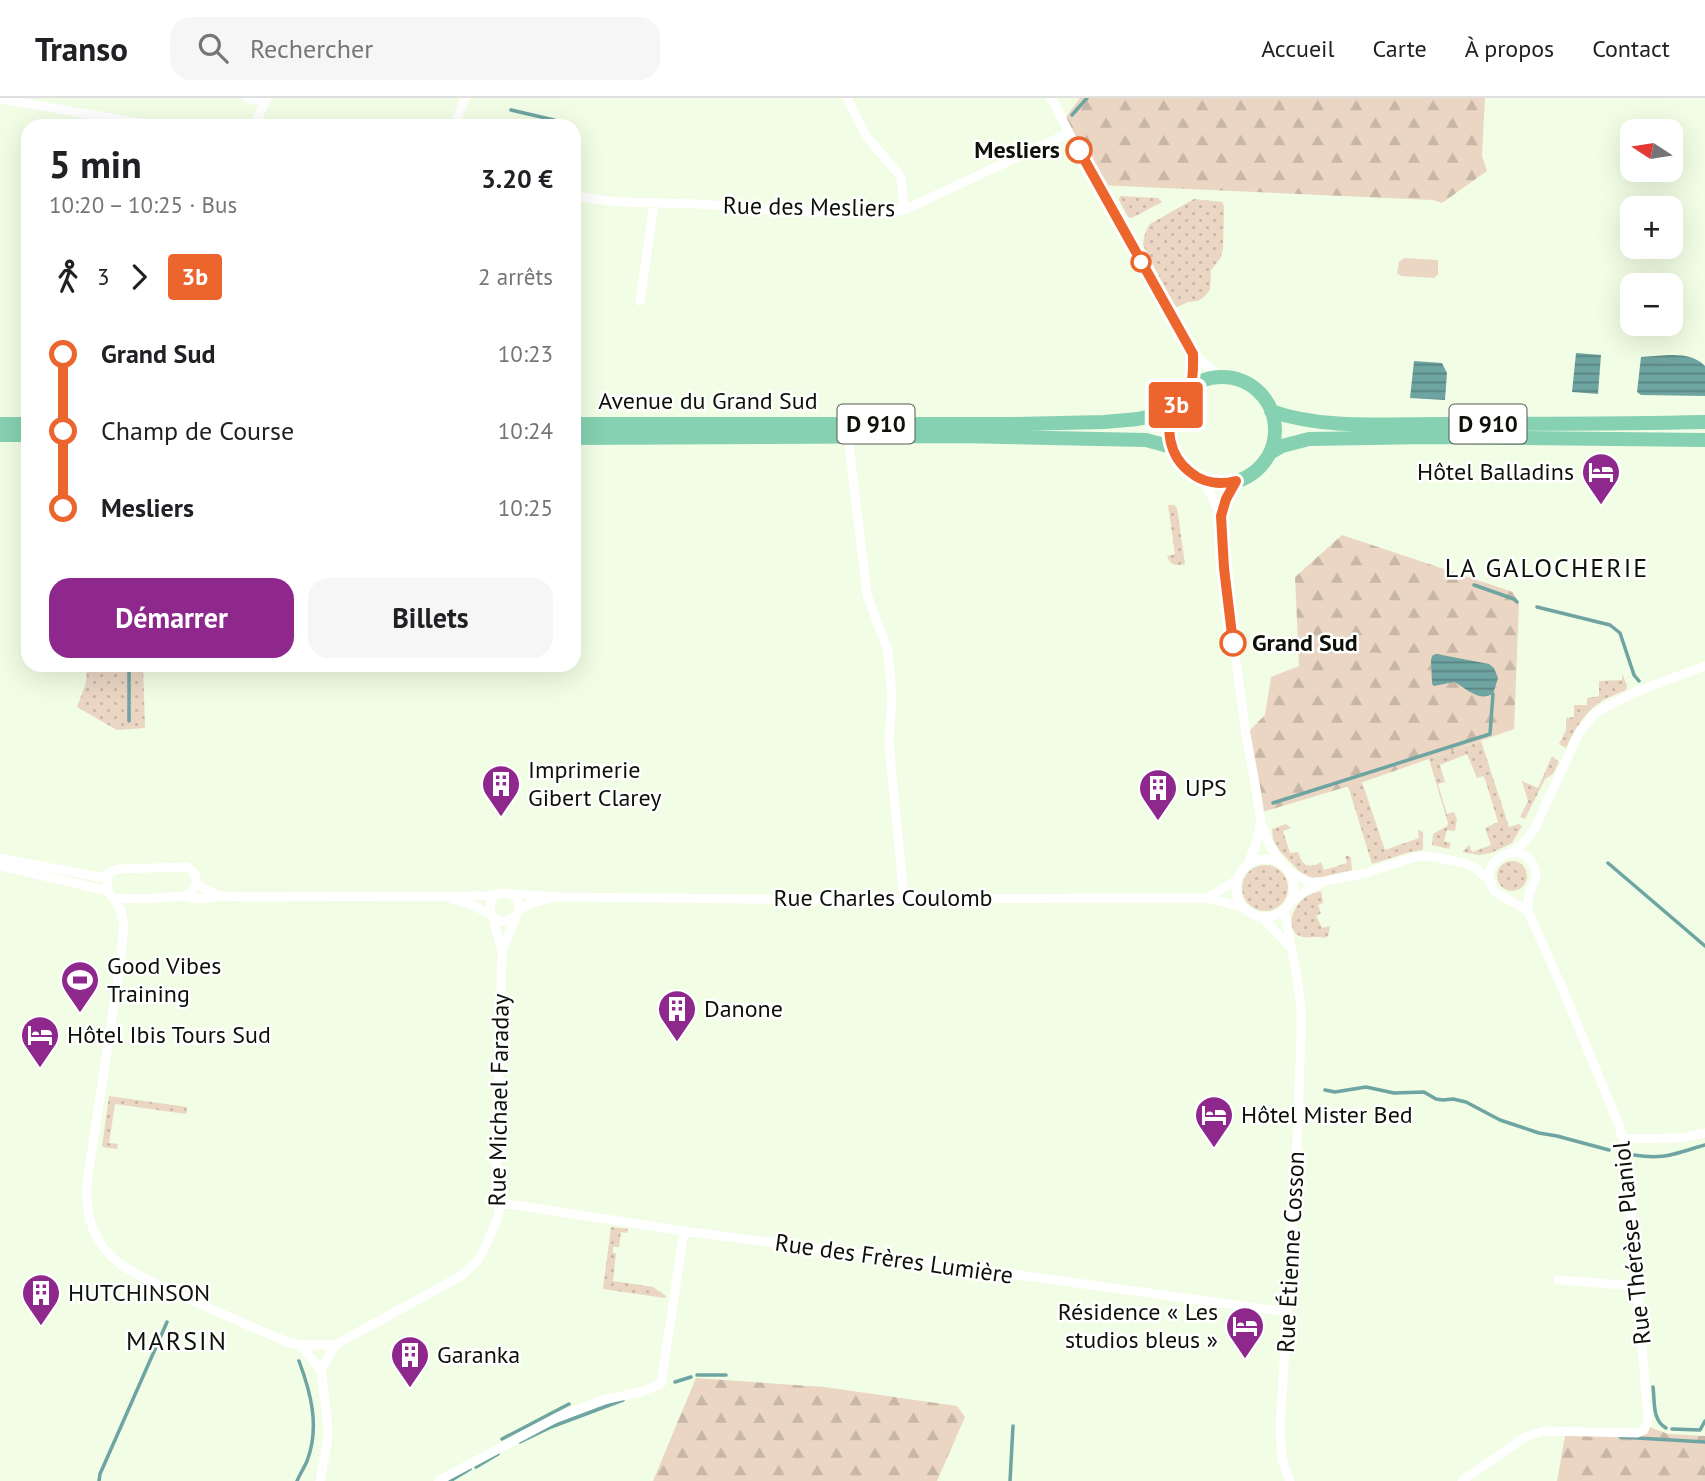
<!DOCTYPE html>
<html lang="fr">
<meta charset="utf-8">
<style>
:root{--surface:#fff;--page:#f6f6f6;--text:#202124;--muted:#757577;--line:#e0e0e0;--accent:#8e288d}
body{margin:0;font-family:"PT Sans",sans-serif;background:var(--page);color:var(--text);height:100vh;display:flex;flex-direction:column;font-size:26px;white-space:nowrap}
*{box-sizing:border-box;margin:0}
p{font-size:23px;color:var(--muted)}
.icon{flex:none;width:38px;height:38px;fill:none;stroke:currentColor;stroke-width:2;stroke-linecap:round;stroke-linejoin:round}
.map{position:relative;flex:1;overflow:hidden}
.side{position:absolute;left:21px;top:21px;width:560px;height:553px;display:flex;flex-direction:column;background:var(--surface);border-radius:21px;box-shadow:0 7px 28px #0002}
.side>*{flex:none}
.badge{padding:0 14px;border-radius:5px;font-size:24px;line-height:46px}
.needle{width:46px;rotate:282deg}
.tools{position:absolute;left:1620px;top:21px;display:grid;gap:14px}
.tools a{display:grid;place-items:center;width:63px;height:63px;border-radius:14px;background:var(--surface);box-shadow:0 7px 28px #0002;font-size:35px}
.map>.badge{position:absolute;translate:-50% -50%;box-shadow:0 0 0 4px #fff}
.legs{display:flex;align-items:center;gap:10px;height:77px;padding:0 28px;font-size:23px}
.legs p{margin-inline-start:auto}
.head{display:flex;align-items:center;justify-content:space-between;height:119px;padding:0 28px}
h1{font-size:38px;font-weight:600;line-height:52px}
.action{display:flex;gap:14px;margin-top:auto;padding:14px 28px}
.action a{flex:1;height:80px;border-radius:21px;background:var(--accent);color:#fff;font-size:28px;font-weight:600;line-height:80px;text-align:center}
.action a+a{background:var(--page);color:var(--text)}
ul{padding:0 28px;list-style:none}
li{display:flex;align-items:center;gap:24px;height:77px;font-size:26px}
li i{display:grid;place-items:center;width:10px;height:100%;margin:0 9px;background:currentColor}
li i::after{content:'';width:18px;height:18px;margin:-9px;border:5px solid;border-radius:50%;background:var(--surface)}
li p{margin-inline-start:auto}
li:first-child i{background:linear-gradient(#0000 50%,currentColor 0)}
li:last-child i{background:linear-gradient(currentColor 50%,#0000 0)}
header{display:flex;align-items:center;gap:42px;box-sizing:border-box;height:98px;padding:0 35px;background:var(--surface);border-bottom:2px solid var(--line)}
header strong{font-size:33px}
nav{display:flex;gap:38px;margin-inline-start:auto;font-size:24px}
.search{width:490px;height:63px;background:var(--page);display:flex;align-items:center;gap:18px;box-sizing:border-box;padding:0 24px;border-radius:21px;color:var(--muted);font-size:26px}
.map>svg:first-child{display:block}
.grass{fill:url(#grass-dots)}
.forest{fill:url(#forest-firs)}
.garden{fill:#ebd6c3}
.water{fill:url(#water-rules)}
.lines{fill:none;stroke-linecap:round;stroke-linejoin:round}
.stream{stroke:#6ea4a2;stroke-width:3.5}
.street{stroke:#fff;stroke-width:9}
.primary{stroke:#86d1b1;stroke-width:14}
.line-1-casing{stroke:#fff;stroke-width:16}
.line-1{stroke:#ec652c;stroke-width:10}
.stop-1-dot{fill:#fff;stroke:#ec652c;stroke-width:3.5}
.labels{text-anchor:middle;stroke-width:5;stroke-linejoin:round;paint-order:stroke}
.shield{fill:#fff;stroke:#565853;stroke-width:2}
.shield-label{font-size:23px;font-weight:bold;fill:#0d1109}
.stop-label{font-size:24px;font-weight:bold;fill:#0d1109;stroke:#fff;text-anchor:end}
.street-label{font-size:24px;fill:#0d1109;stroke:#fff}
.poi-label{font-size:24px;fill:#0d1109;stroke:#fff;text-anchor:start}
.neighbourhood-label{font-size:26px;letter-spacing:2px;fill:#0d1109;stroke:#fff}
</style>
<header>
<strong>Transo</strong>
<div class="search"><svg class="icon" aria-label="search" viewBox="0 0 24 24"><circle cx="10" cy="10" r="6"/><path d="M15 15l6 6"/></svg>Rechercher</div>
<nav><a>Accueil</a><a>Carte</a><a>À propos</a><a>Contact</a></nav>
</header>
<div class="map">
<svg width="1705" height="1383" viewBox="0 0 1705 1383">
<defs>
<pattern id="grass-dots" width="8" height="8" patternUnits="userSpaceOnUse" patternTransform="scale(1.75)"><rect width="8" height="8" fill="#ebd6c3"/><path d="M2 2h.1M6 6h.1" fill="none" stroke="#c8b7a6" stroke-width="1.8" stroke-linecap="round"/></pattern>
<pattern id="forest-firs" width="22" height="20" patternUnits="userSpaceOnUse" patternTransform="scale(1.75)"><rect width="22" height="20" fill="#ebd6c3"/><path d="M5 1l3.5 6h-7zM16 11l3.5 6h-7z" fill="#c8b7a6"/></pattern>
<pattern id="water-rules" width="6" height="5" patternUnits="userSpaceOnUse" patternTransform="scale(1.75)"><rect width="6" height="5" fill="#6ea4a2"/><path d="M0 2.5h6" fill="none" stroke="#598482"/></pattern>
</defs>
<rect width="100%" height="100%" fill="#f1fde4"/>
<!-- grass -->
<path class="grass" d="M1120,98L1158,100L1162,104L1132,120L1128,119L1119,102Z
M1194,101L1222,104L1224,108L1223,152L1220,161L1211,172L1210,192L1203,200L1197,203L1188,204L1175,210L1143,147C1144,139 1145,133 1150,126Z
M1168,407H1174L1177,410L1185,466C1175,468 1171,468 1167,458L1175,456Z
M87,567H143L145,630L117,632L77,609L86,585Z
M1622,576L1627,587L1626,592C1619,595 1612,598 1605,601C1586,612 1575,630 1566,650L1559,646L1566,632V620L1574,619V607H1587V600L1599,598V583L1622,582Z
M1481,643L1509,729L1519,726L1522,728L1512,745L1491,755L1479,757L1462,754L1469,747L1472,754L1491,747L1485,730L1498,724L1485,681L1483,678L1477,680L1467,656L1440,667L1445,684L1438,686L1447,716L1454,714L1457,721L1455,733L1447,732L1444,743L1451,745L1449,751L1432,747L1433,736L1447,728L1448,725L1429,661Z
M1552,658L1559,664L1553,676L1545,681L1525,721L1520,719L1528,703L1522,683L1538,690Z
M1362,684L1385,752L1419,740L1418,732L1423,734V752L1410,754L1372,766L1348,688Z
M1286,726L1291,730L1283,733L1290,755L1298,754C1302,767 1308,772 1321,764L1324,772L1347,765L1345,758H1349L1351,760L1352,772L1318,780H1308L1297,771L1279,752L1273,741L1272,731Z
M1497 778a15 15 0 1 1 30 0a15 15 0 1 1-30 0Z
M1242 790a23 23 0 1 1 46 0a23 23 0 1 1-46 0Z
M1321,793L1323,805L1318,807L1321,815L1316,818L1322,830L1330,828L1328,838L1325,840C1316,837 1306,842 1298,837C1284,828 1295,807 1305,799C1310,796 1315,795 1321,793Z
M109,998L187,1009L186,1016L115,1006L109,1045L118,1046L117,1051L102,1049Z
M611,1129L628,1131L627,1135L621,1134L619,1149H613V1155H616L613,1183L653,1189L666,1198L665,1200L603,1191Z"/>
<!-- forest -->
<path class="forest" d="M1080,0H1485L1482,58L1487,73L1442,105L1433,102L1098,87L1063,23Z
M1342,437L1513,494L1519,505L1514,631L1366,683L1259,715L1246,636L1265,617L1271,579L1299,568L1295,479Z
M696,1280L824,1289L957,1308L965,1319L937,1383H653Z
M1647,1328L1668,1336L1705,1338V1383H1557L1566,1333L1637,1335Z"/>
<!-- garden -->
<path class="garden" d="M1404,160L1438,162V176L1434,180L1401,178L1397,175L1399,164Z"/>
<!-- water -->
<path class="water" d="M1576,255L1601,257L1598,296L1572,294Z
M1668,257C1682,257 1694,257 1705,268V298L1641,297L1637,294L1641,259Z
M1414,263L1442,265L1447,275L1445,302L1410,300Z
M1437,556L1489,566L1494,570L1498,580L1493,596C1477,604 1467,590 1454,584L1434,588L1432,586L1431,561L1433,557Z"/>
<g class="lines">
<!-- stream -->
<path class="stream" d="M511,12L554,22
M1072,17L1087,0
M1474,487L1514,501L1517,504
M1537,509L1610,527L1620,535L1634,577L1639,583
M129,567V623
M1273,705L1490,636L1493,596
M1608,765L1705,848
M1325,992L1335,994L1366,989L1394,995L1424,994L1436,1001L1443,1002L1453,1001L1466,1004L1500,1022L1539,1035L1557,1038L1609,1052
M1634,1057C1666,1062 1676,1055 1705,1047
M697,1277H726
M675,1284L691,1279
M1653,1289C1655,1304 1652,1322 1666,1330
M1672,1331L1700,1332L1705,1323
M1620,1339L1705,1344
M502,1341L569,1306
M520,1344L551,1329L623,1302
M476,1369L498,1356
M99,1383L100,1376L167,1224
M297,1383C300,1376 304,1370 307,1363C320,1329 311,1295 299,1263
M450,1383L470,1371
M1010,1383L1013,1328"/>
<!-- street -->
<path class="street" d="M247,0L265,4
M847,0L866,38L901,79L904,112
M1050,0L1055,6L1069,35L1193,256L1221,279
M0,1L159,28
M254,28L267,0
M454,28L465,0
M574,98L618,104L698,106L794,113L884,115L904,112L1069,35
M640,203L654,106
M1190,290L1193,256
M848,338L867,497L888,553L892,598L889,645L904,801
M1203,382L1221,417
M1236,384L1226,401L1221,418L1227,498L1246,636L1256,691L1261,725L1270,748L1283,767
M1512,755L1522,746L1534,732L1579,635L1593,617L1604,610L1638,593L1705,568
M0,760L98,779C107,779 110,773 118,771L187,769C201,777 198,793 184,798
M1236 790a29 29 0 1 1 58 0a29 29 0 1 1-58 0Z
M1248,766L1256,746L1260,727
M0,768L108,793
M1289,774L1310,784H1321L1366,775L1409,761L1421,758L1434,759L1464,765L1474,769L1491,784
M109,777L107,782L108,793L120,810L124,826L120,867L87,1085C85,1111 91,1136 108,1155C124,1173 147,1181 168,1191C207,1210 248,1227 287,1244L300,1247H335L461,1178L477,1163L483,1154L497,1122L501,1105L497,1090L496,1073L502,854L493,819
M196,785L205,791L219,798
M495,797C481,815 499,833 516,817
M114,800L147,801L184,798L195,801L212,800L219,798L248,799L466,798C475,797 485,799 493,797C501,796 503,793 512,796L560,799L749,801L1207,800L1243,809
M1207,800L1237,782
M452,801L472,807L492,817
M1291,804L1307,792L1320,786
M519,811L536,804L551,800
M1284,811L1297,879L1301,911V939L1295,1094L1280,1328L1282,1362L1290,1383
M1262,819L1292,851
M502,853C505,845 520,811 519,806C518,801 515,800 512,796
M1623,1041L1681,1040L1705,1035
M501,1105L684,1133L968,1170L1287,1214
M1558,1182L1636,1188
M300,1247L321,1272L327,1320L328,1340L320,1383
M321,1272L335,1247
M438,1383L558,1319L603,1302L640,1294L661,1286L684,1133
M1462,1383L1525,1339L1544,1333L1637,1335L1644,1332L1648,1322L1628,1076L1623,1041L1618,1025L1564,894L1528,813C1520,807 1500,799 1495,793C1471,765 1524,736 1535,771C1538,782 1531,788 1529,797C1528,802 1528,808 1528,813"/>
<!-- primary -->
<path class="primary" d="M1169 332a53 53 0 1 1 106 0a53 53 0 1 1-106 0Z
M1271,313C1321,331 1384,326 1437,326C1526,326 1615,326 1705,324
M0,326H28
M574,326H1012L1104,324L1138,321L1155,317L1175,308
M0,337H28
M574,340L958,338L1146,342L1172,349
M1270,355L1282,348L1309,341L1429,339L1705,342"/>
</g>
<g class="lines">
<defs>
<path id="line-1" d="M1079,52L1193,256C1193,266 1194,280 1190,289C1188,295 1180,299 1177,305C1163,328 1169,358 1190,374C1203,385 1220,387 1236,383L1226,401L1221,418L1224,470L1233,545"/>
</defs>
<!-- line-1 casing -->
<use href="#line-1" class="line-1-casing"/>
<!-- line-1 -->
<use href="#line-1" class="line-1"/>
</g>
<!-- icons -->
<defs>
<symbol id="hotel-pin" viewBox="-11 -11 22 30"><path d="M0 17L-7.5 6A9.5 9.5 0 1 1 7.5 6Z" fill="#8e288d" stroke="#fff"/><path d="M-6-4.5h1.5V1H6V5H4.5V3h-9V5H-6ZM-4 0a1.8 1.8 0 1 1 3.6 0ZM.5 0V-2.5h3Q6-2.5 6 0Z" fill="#fff"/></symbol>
<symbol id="building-pin" viewBox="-11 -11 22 30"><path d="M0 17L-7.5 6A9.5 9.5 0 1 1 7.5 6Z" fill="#8e288d" stroke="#fff"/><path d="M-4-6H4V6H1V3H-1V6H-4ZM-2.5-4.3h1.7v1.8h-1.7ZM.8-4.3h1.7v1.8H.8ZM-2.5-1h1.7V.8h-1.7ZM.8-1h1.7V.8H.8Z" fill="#fff"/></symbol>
<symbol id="stadium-pin" viewBox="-11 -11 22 30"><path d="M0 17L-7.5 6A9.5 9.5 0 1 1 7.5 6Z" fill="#8e288d" stroke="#fff"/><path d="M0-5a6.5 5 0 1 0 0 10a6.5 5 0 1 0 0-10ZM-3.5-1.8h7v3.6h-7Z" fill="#fff"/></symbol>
</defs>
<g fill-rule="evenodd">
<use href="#hotel-pin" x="1579" y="352" width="44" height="60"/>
<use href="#building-pin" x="479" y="664" width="44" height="60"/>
<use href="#building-pin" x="1136" y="668" width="44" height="60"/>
<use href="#stadium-pin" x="58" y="860" width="44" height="60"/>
<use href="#building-pin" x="655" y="889" width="44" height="60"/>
<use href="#hotel-pin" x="18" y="915" width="44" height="60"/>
<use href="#hotel-pin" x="1192" y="995" width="44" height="60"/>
<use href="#building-pin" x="19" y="1173" width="44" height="60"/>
<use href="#hotel-pin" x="1223" y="1206" width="44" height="60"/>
<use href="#building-pin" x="388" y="1235" width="44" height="60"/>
</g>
<!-- markers -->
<g class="stop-1-dot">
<circle cx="1079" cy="52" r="12"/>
<circle cx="1141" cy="164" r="9"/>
<circle cx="1233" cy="545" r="12"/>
</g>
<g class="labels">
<!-- shield labels -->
<g class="shield">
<rect x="837.5" y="306.5" width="77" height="39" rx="5"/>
<rect x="1449.5" y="306.5" width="77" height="39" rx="5"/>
</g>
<g class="shield-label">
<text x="876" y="334">D 910</text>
<text x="1488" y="334">D 910</text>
</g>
<!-- stop labels -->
<g class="stop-label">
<text x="1060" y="60">Mesliers</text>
<text x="1252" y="553" text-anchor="start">Grand Sud</text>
</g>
<!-- street labels -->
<g class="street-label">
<text transform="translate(809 109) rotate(1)" y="8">Rue des Mesliers</text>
<text x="708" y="311">Avenue du Grand Sud</text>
<text x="883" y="808">Rue Charles Coulomb</text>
<text transform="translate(499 1002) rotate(-89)" y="8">Rue Michael Faraday</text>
<text transform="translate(1632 1145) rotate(-96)" y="8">Rue Thérèse Planiol</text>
<text transform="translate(1291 1154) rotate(-87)" y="8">Rue Étienne Cosson</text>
<text transform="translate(894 1161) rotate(8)" y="8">Rue des Frères Lumière</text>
</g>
<!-- poi labels -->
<g class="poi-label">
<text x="1574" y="382" text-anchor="end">Hôtel Balladins</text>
<text x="528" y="680">Imprimerie<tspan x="528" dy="28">Gibert Clarey</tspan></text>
<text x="1185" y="698">UPS</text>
<text x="107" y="876">Good Vibes<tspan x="107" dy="28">Training</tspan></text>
<text x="704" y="919">Danone</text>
<text x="67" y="945">Hôtel Ibis Tours Sud</text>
<text x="1241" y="1025">Hôtel Mister Bed</text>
<text x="68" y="1203">HUTCHINSON</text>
<text x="1218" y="1222" text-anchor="end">Résidence « Les<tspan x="1218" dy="28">studios bleus »</tspan></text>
<text x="437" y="1265">Garanka</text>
</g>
<!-- neighbourhood labels -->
<g class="neighbourhood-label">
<text x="1547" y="479">LA GALOCHERIE</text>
<text x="177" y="1252">MARSIN</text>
</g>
</g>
</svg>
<div class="tools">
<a><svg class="needle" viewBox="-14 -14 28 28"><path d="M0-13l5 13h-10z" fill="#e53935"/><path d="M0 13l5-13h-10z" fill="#757577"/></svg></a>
<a>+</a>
<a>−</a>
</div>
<b class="badge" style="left:1176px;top:307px;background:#ec652c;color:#fff">3b</b>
<section class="side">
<div class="head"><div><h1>5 min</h1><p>10:20 – 10:25 · Bus</p></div><b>3.20 €</b></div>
<div class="legs"><svg class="icon" aria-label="walk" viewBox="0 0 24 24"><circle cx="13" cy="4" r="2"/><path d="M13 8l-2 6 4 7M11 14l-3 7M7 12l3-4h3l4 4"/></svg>3<svg class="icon" aria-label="forward" viewBox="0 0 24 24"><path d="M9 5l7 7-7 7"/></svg><b class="badge" style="background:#ec652c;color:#fff">3b</b><p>2 arrêts</p></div>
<ul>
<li><i style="color:#ec652c"></i><b>Grand Sud</b><p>10:23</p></li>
<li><i style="color:#ec652c"></i><span>Champ de Course</span><p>10:24</p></li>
<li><i style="color:#ec652c"></i><b>Mesliers</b><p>10:25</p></li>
</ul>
<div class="action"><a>Démarrer</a><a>Billets</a></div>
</section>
</div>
